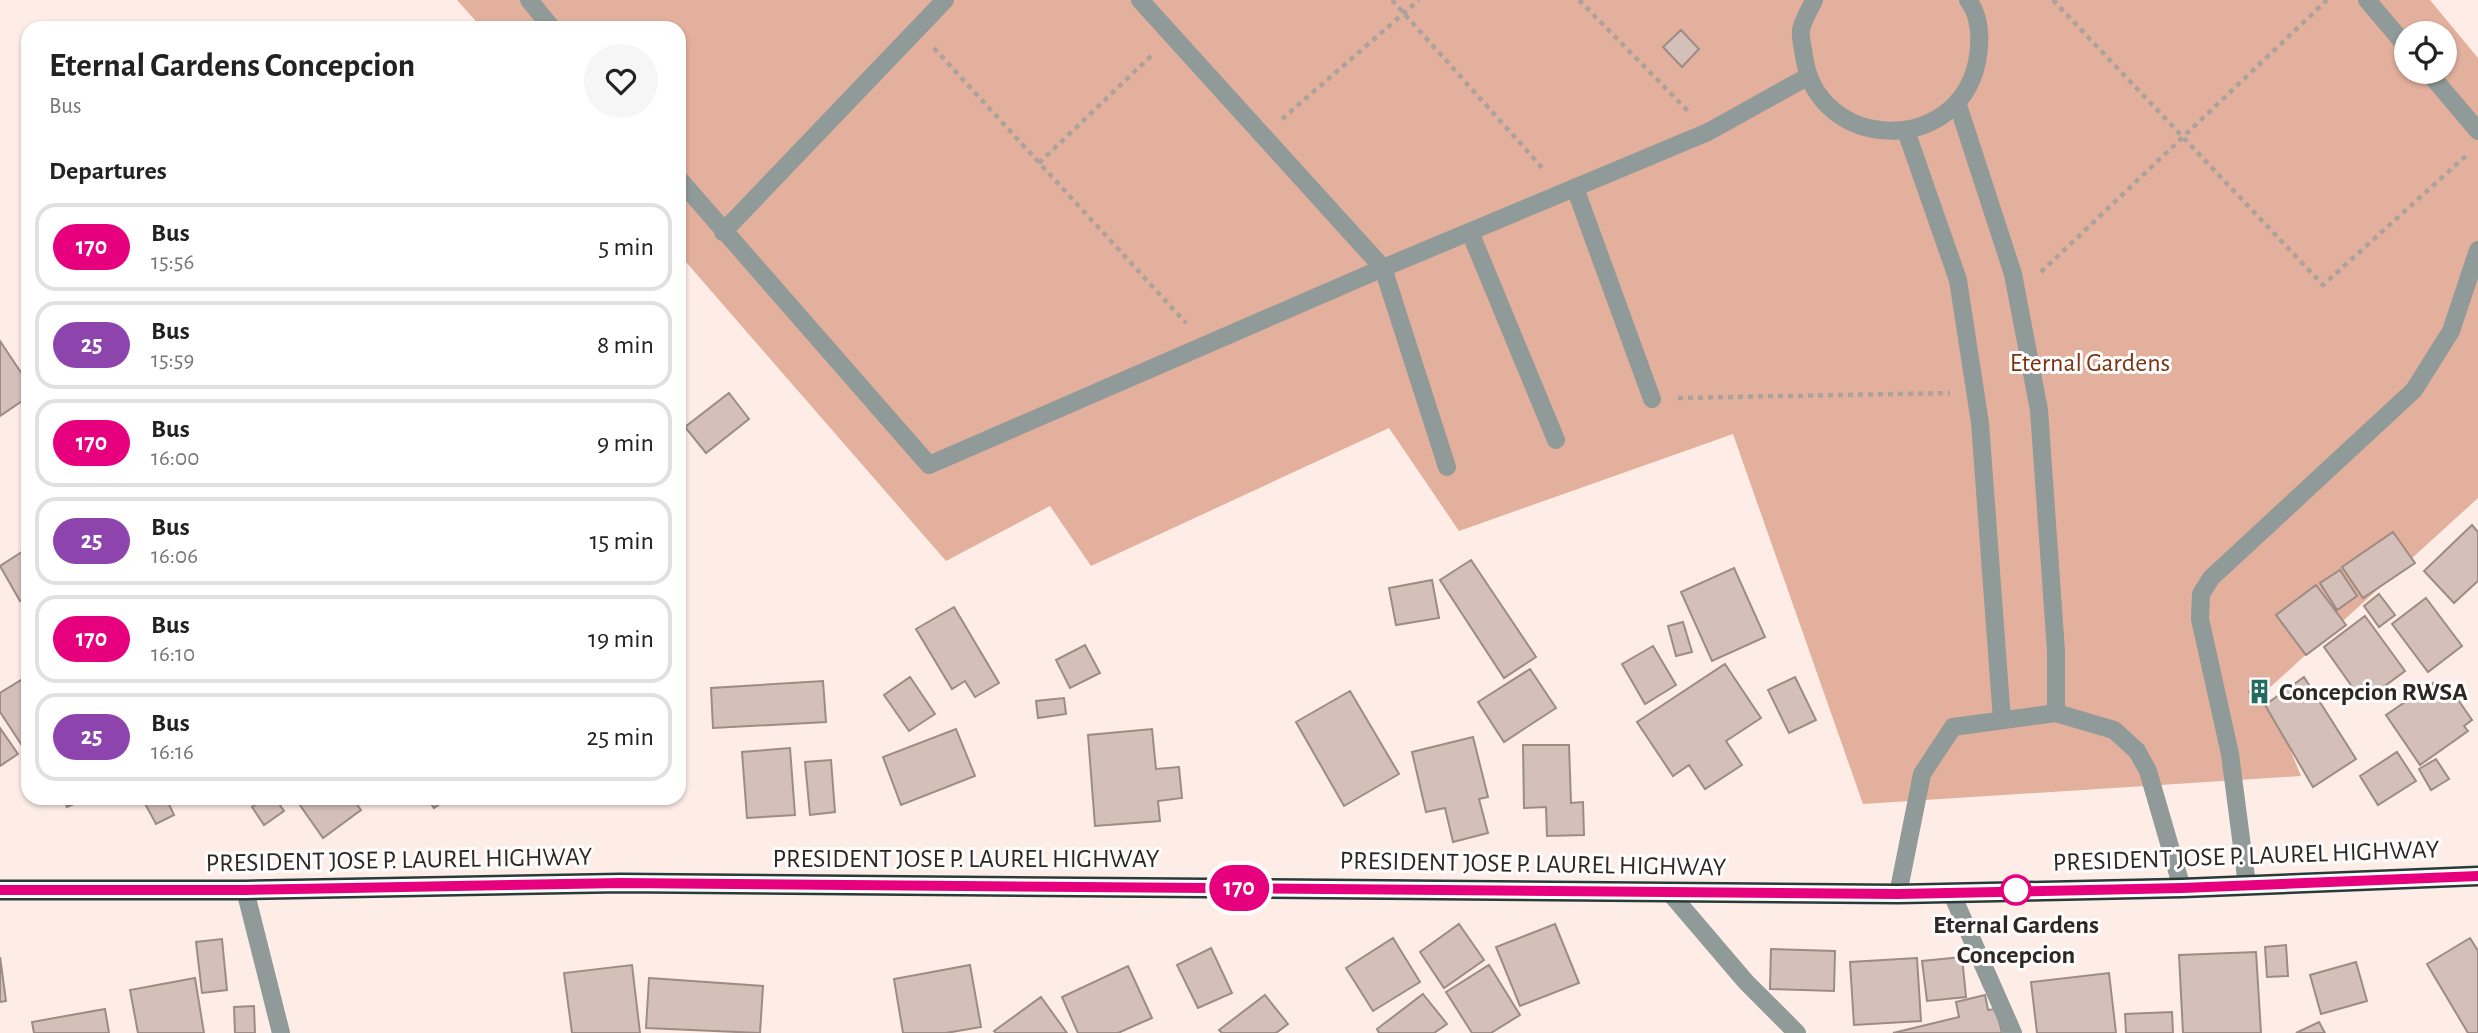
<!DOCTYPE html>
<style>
:root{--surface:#fff;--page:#f6f6f6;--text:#222;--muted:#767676;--line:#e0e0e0}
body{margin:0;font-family:"Alegreya Sans",sans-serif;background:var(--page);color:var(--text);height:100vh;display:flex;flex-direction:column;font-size:26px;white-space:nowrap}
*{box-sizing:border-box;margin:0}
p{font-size:23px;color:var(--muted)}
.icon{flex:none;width:38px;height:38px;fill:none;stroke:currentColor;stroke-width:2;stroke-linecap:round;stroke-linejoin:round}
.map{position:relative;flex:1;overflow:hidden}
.sheet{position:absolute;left:21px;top:21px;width:665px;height:784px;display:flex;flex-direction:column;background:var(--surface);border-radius:21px;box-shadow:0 2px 5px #0004}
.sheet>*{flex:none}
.badge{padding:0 14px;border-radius:23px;font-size:24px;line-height:46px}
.buttons{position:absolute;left:2394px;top:21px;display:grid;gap:14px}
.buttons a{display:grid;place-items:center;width:63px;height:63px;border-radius:50%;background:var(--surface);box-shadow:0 2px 5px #0004;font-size:35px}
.map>.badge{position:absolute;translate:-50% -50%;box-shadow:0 0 0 4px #fff}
h2{padding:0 28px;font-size:26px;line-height:63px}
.round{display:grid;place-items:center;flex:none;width:74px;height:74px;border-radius:37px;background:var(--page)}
.head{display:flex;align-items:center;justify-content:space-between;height:119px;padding:0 28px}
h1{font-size:33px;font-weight:700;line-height:52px}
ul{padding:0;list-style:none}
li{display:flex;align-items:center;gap:21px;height:88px;margin:0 14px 10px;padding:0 14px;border:4px solid var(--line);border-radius:21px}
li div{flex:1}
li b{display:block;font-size:26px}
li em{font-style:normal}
li .badge{min-width:77px;font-weight:700;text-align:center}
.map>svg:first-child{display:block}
.green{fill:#e2b09d;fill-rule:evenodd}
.building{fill:#d4c0b8;stroke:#9d8b84;stroke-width:2}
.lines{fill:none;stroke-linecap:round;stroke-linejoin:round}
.path{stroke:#ada19b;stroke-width:4.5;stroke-dasharray:5 5;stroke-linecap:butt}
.lane{stroke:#909a98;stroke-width:18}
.street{stroke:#909a98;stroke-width:18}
.highway{stroke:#283b38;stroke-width:21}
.line-casing{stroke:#fff;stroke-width:16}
.line{stroke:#e6007e;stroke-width:10}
.stop-dot{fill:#fff;stroke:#e6007e;stroke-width:3.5}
.labels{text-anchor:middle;stroke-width:6;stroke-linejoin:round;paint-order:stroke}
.park-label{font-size:26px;fill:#7c3212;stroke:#fefefe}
.poi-label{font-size:26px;font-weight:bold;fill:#2e2724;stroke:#fefefe;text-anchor:start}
.street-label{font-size:26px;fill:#2e2724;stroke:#fefefe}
.stop-label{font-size:26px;font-weight:bold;fill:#2e2724;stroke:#fefefe}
</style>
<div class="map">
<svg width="2478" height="1033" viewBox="0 0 2478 1033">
<rect width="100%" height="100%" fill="#fdede6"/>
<!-- green -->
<path class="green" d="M457,0H2430L2478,58V498L2266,691L2301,776L1863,804L1733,434L1459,531L1389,428L1091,566L1050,506L946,561L679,254V28H482ZM2406,33H2445V72H2406Z"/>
<!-- building -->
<path class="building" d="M1681,30L1699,49L1682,67L1663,47Z
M0,341L28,383V397L0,416Z
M729,393L749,419L706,453L685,427Z
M2472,525L2478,532V581L2454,603L2424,571Z
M2393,532L2415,563L2363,598L2342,567Z
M28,548V596L20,601L0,566Z
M1471,560L1536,657L1504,678L1440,580Z
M1734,568L1765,637L1712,661L1681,592Z
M2340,570L2357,596L2337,610L2320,583Z
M1432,580L1439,618L1396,625L1389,588Z
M2316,585L2346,625L2306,655L2276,615Z
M2379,594L2395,615L2379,627L2364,606Z
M2426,598L2462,646L2428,672L2392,624Z
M954,607L999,683L975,697L965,681L952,689L916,629Z
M2365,616L2405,671L2363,702L2324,647Z
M1683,622L1692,652L1676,656L1668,626Z
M1085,645L1100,673L1070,688L1056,660Z
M1653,646L1676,685L1645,704L1622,664Z
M1725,664L1761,718L1726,741L1742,765L1705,789L1689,765L1673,776L1637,722Z
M1530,669L1556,708L1504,742L1478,702Z
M910,677L935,714L909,731L884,695Z
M1795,677L1816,720L1789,733L1768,690Z
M2304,677L2356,759L2313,787L2265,705Z
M21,680L28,687V748L25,750L0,712V693Z
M823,681L826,722L713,728L711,688Z
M2263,681L2269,689L2266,698L2256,700L2249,692L2253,683Z
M2433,683L2443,698L2452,691L2472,720L2464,726L2468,731L2420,765L2386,715Z
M1350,691L1399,774L1344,806L1296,722Z
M1064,698L1066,714L1038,718L1036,701Z
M0,728L18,754L0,766Z
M956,729L975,776L901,805L883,757Z
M1152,729L1156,769L1179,767L1182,798L1158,801L1160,821L1095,826L1088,735Z
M1473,737L1488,797L1479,799L1488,833L1453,842L1445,808L1426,812L1412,752Z
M1523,745H1569L1571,803L1583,802L1584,835L1547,836L1546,807L1524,808Z
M790,748L795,815L747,818L742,752Z
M2397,752L2416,781L2378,805L2360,776Z
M2436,759L2449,779L2431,790L2419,769Z
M831,760L835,812L810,815L805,762Z
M63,798H88L67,807Z
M142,798H166L174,815L156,824Z
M265,798H275L284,811L264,825L252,807Z
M295,798H352L361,810L323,838Z
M427,798H448L434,808Z
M1459,924L1484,960L1444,988L1420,952Z
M1555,924L1579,983L1520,1006L1496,947Z
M1393,938L1420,982L1373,1011L1346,968Z
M2470,938L2478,951V1033H2468L2427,964Z
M222,939L227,990L202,993L196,942Z
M2286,945L2288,976L2267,977L2265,947Z
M1211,948L1232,993L1198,1008L1177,965Z
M1771,949L1835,951L1834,991L1770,989Z
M2256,952L2261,1033H2183L2179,955Z
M0,957L6,1001L0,1002Z
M1962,957L1966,997L1927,1001L1922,961Z
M1917,958L1921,1021L1854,1025L1850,962Z
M2356,962L2367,1001L2321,1014L2310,975Z
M632,965L640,1033H572L564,973Z
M970,965L981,1027L946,1033H903L894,979Z
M1489,965L1520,1015L1491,1033H1472L1446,992Z
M1128,966L1152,1018L1118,1033H1078L1062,997Z
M2109,973L2116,1033H2037L2031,982Z
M195,978L204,1033H138L130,990Z
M649,978L763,986L760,1033L646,1028Z
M1423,994L1447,1024L1434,1033H1379L1377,1029Z
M1265,995L1288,1024L1276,1033H1222L1219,1030Z
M1985,995L1988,1010L1996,1009L2002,1033H1893L1959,1017L1956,1002Z
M1041,997L1067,1033H996L994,1031Z
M254,1006L255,1033H235L234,1007Z
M105,1009L109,1033H34L32,1022Z
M2172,1012L2173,1033H2126L2125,1014Z
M2319,1022L2325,1033H2296Z"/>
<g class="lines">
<!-- path -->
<path class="path" d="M1392,0L1545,171
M1579,0L1688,111
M2053,0L2323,285L2467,155
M934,48L1186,323
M1282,119L1419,0
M1039,163L1154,53
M2041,272L2327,0
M1678,398L1950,393"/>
<!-- lane -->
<path class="lane" d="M529,0L552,28
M1140,0L1383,268L1708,132L1807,77
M1814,0C1810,9 1803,20 1801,30C1800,37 1803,48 1804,56C1817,152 1957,157 1977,62C1981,42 1981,17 1968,0
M2367,0L2406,46
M2428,72L2478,131
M1957,102L2013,274L2039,410L2056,651V713
M1906,131L1958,280L1980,423L2002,720
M679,179L929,465L1383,268L1447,467
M1575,188L1652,399
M723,232L945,0
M1470,232L1556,440
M2247,885L2230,754L2200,619L2201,594L2211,578L2414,390L2451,331L2478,250
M1898,894L1922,774L1953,727L2056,713L2114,730L2137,751L2148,771L2182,888"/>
<!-- street -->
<path class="street" d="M245,890L281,1033
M1951,892L2013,1033
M1670,893L1746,982L1797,1033"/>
<!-- highway -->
<path class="highway" d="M0,890H245L621,883L1898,894L2182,888L2478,876"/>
</g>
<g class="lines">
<defs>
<path id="line" d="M0,890H245L621,883L1898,894L2182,888L2478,876"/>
</defs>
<!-- line casing -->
<use href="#line" class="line-casing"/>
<!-- line -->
<use href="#line" class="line"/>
</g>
<!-- icons -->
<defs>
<symbol id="building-bare" viewBox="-9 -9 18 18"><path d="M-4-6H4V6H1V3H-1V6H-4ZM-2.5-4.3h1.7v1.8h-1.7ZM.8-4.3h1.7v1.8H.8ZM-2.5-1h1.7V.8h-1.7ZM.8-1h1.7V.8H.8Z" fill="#236b60" stroke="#fefefe" stroke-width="2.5" paint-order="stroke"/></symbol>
</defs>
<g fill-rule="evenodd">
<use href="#building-bare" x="2242" y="674" width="35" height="35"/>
</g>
<!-- markers -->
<circle class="stop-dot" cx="2016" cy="890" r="14"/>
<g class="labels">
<!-- park labels -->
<g class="park-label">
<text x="2090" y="371">Eternal Gardens</text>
</g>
<!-- poi labels -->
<g class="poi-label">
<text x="2279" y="700">Concepcion RWSA</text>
</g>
<!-- street labels -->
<g class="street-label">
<text transform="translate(2246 855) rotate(-2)" y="9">PRESIDENT JOSE P. LAUREL HIGHWAY</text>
<text x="966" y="867">PRESIDENT JOSE P. LAUREL HIGHWAY</text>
<text transform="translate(399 859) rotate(-1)" y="9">PRESIDENT JOSE P. LAUREL HIGHWAY</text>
<text transform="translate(1533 863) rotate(1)" y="9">PRESIDENT JOSE P. LAUREL HIGHWAY</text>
</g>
<!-- stop labels -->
<g class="stop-label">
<text x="2016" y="933">Eternal Gardens<tspan x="2016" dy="30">Concepcion</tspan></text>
</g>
</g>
</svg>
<div class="buttons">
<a><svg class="icon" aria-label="locate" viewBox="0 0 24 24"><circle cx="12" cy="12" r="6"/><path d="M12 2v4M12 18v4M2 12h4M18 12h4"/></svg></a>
</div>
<b class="badge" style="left:1239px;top:888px;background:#e6007e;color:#fff">170</b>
<section class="sheet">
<div class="head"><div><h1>Eternal Gardens Concepcion</h1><p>Bus</p></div><a class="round"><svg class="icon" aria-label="heart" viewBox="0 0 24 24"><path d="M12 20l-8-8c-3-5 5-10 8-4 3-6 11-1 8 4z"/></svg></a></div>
<h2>Departures</h2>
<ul>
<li><span class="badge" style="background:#e6007e;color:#fff">170</span><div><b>Bus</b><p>15:56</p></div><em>5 min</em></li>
<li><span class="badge" style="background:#8e44ad;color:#fff">25</span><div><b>Bus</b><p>15:59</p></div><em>8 min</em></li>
<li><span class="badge" style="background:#e6007e;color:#fff">170</span><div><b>Bus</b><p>16:00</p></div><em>9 min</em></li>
<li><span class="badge" style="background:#8e44ad;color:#fff">25</span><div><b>Bus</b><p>16:06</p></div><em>15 min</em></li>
<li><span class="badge" style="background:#e6007e;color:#fff">170</span><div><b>Bus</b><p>16:10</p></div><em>19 min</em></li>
<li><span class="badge" style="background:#8e44ad;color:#fff">25</span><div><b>Bus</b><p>16:16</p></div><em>25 min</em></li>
</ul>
</section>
</div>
